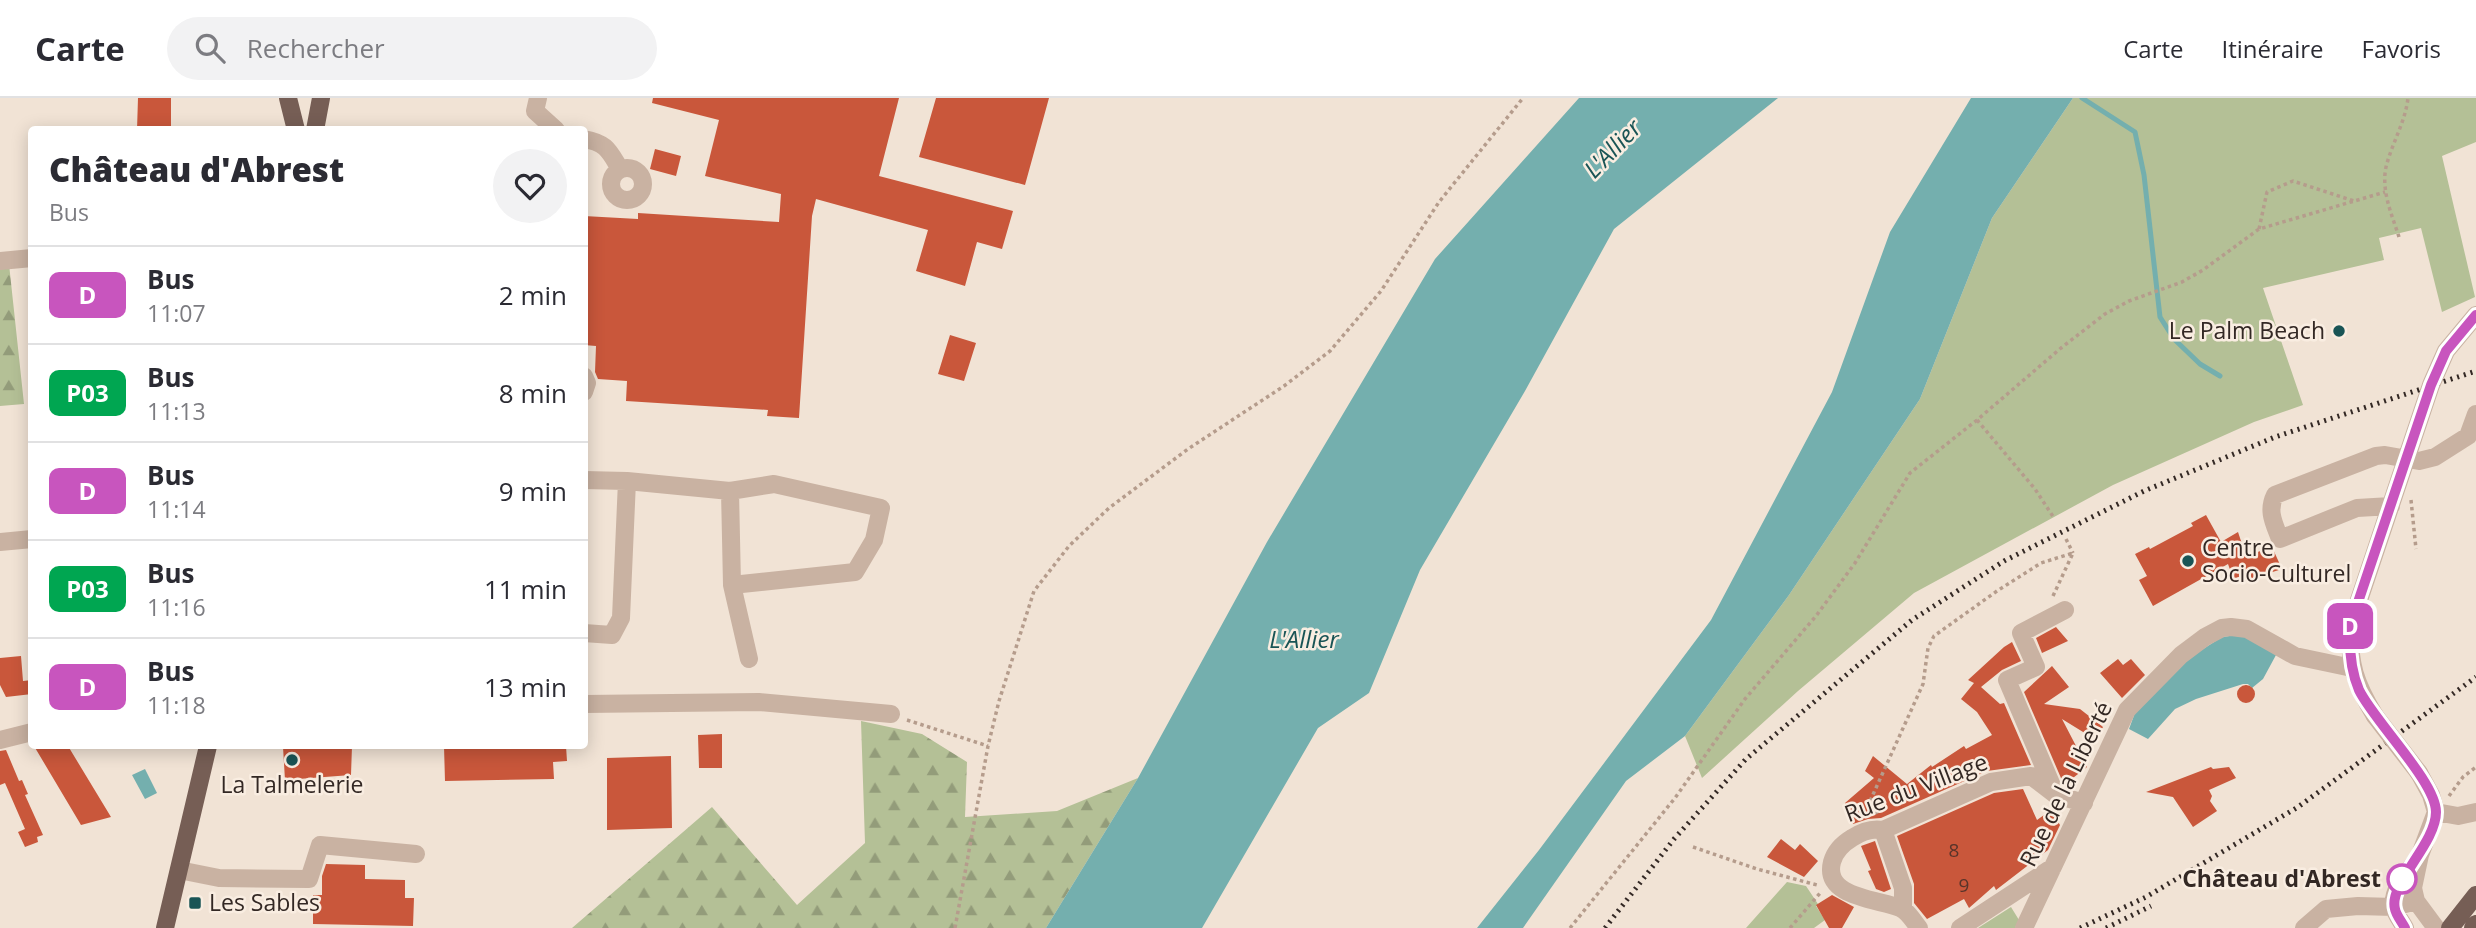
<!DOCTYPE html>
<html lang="fr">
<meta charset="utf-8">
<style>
:root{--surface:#fff;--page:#f2f2f3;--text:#2b2b33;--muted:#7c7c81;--line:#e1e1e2}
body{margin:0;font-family:"Open Sans",sans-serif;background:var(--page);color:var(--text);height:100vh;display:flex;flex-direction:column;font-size:26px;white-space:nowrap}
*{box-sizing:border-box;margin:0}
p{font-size:23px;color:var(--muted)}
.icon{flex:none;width:38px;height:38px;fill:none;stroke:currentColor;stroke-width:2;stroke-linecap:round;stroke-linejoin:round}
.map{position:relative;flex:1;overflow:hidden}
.side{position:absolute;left:28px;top:28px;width:560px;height:623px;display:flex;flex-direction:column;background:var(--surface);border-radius:7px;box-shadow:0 4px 18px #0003}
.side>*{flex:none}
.badge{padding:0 14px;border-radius:10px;font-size:24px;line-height:46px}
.map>.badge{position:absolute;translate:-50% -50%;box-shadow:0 0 0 4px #fff}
.round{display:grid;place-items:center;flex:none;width:74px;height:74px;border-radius:37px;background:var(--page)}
.head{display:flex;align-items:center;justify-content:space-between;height:119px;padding:0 21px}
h1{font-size:33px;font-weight:800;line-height:52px}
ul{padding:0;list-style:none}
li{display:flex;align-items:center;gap:21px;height:98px;padding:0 21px;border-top:2px solid var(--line)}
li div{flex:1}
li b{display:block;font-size:26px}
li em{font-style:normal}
li .badge{min-width:77px;font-weight:700;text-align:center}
header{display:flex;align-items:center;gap:42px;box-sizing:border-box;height:98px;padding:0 35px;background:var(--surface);border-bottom:2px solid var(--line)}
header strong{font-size:33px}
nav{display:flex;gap:38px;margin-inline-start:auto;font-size:24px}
.search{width:490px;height:63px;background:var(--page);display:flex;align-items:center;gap:18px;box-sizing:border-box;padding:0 24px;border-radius:38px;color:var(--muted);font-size:26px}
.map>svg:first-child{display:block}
.green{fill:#b4c096}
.forest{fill:url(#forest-firs)}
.water{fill:#74afae}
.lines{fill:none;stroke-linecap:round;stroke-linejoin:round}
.stream{stroke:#74afae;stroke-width:5}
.building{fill:#c9573b}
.path{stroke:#b59c8c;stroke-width:3.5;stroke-dasharray:3.5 3.5;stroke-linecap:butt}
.minor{stroke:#c9b2a2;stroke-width:18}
.major{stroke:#765e55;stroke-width:18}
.rail{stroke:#332824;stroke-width:5;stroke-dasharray:2 5;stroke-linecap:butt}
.minor-bridge{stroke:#c9b2a2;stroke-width:18}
.line-casing{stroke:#fff;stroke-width:16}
.line{stroke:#c855be;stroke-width:10}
.poi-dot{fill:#195455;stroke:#f9ede1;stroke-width:2.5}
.stop-dot{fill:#fff;stroke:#c855be;stroke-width:3.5}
.labels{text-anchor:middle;stroke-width:5;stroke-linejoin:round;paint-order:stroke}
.number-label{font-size:19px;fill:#58342a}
.poi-label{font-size:23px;fill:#332824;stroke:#f9ede1;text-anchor:start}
.street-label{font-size:23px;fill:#332824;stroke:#f9ede1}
.stop-label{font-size:23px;font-weight:bold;fill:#332824;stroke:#f9ede1;text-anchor:end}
.water-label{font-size:24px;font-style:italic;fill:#195455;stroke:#f9ede1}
</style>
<header>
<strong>Carte</strong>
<div class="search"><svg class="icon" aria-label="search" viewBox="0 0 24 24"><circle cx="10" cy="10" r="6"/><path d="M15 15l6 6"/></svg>Rechercher</div>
<nav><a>Carte</a><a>Itinéraire</a><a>Favoris</a></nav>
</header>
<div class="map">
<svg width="2476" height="830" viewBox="0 0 2476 830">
<defs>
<pattern id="forest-firs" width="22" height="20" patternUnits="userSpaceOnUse" patternTransform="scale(1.75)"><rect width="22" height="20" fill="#b4c096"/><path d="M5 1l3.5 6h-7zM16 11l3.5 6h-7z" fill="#939c7a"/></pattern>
</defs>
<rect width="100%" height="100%" fill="#f1e3d5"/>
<!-- green -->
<path class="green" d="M2073,0H2476V44L2442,58L2475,199L2442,214L2421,130L2379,140L2384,162L2263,190L2303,307L2254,324L2113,387L1914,495L1798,593L1702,680L1685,638L1789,497L1920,301L1992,120Z
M1787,784L1806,788L1818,806L1816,808L1825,822L1814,830H1746Z
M2011,809L2019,822L2015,830H1978Z"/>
<!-- forest -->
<path class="forest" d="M9,166L24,306L0,308V167Z
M861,623L922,636L967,664L965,719L1057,713L1138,680L1046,830H572L712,709L797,807L865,745Z"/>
<!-- water -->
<path class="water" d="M1579,0H1778L1614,131L1525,293L1420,472L1369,595L1318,630L1202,830H1046L1138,680L1267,444L1435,161Z
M1971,0H2073L1992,120L1920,301L1789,497L1685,638L1626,683L1523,830H1477L1539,752L1711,522L1832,294L1890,134Z
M2244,536L2276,557L2263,581L2252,590L2248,586H2243L2196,601L2175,611L2148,641L2129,631L2136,612L2170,572L2222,539Z
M145,671L157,695L145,701L132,677Z"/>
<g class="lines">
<!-- stream -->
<path class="stream" d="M2082,0L2135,34L2144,77L2160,219L2174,241L2200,266L2220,278"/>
</g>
<!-- building -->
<path class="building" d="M138,0H171V32H137Z
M653,0H899L879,78L1013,113L1002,151L977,144L965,188L916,173L928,132L816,101L812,118L799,320L767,318L768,312L626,303L627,283L598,281L595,274L596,248L584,247V118L638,121V115L779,124L781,96L705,78L719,22L652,5Z
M936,0H1049L1025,87L919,59Z
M655,51L681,58L676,78L650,71Z
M950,237L976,245L964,283L938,276Z
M2206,417L2221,444L2238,434L2246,458L2272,449L2282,471L2235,486L2228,466L2153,508L2139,482L2147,478L2135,456L2149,449L2150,451L2193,428L2191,425Z
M2056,529L2068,543L2042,555L2036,540Z
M2012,544L2021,563L2002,572L1981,589L2000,606L2004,605L2031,667L1987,673L1881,720L1868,721L1853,726L1845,705L1874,680L1865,673L1873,658L1907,686L1931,667L1932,669L1964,648L1966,651L1992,637L1977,614L1961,601L1974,585L1968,582L2004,549Z
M21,558L23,583L32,582V596L6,599L0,587V560Z
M2118,561L2123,567L2131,561L2145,577L2122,600L2100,575Z
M2052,568L2069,589L2044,606L2080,611L2103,629L2096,642L2062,621L2087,669L2064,687L2024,594Z
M2237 596a9 9 0 1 1 18 0a9 9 0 1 1-18 0Z
M722,636V670H699L698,637Z
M34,648H68L111,719L81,727Z
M352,648L351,677L285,682L283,649Z
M444,648H566L567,663L553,664L554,681L445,683Z
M6,652L19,683L22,682L28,696L25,697L43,737L37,739L38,744L25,749L18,734L25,731L5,685L0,687V653Z
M671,658L672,730L607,732V660Z
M2211,669L2213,671L2229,669L2236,680L2209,692L2212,698L2210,703L2217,713L2193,729L2173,699L2146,694Z
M2023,691L2037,722L2051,712L2060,727L2048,752L1996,792L1994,788L1969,810L1964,801L1927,821L1914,805V786L1897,738L1994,695Z
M1781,741L1795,752L1800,746L1818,763L1804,779L1767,759Z
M1875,743L1891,791L1884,794L1876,791L1868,773L1871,772L1861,748Z
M326,766L365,767V781L405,782V800H414L413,828L313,826V797H322V778Z
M1832,797L1854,809L1842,830H1829L1816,807Z"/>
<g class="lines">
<!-- path -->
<path class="path" d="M2259,131L2267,94L2293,83L2354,103
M2399,139C2392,117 2381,93 2386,69C2392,45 2405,25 2408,0
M1977,322L2035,391L2054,420
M2411,402L2416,451
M2066,441L2073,455
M2053,498L2073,455
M907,622L988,648
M2449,698L2463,679L2476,669
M1877,716L1871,701L1923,586L1928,550L1934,538L1997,493L2041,465L2073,455
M1693,749L1757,771L1817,787
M955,830L988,648L999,603L1034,493L1069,448L1109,410L1188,351L1284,288L1330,253L1381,193L1439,104L1523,0
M1570,830L1675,700L1745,601L1816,518L1855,465L1910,375L1977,322L2061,250L2105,216L2129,203L2182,184L2203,172L2259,131L2385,94
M1790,830L1821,794"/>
<!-- minor -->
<path class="minor" d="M538,0L535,13L556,32
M584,41C607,45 609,53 620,71
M611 86a16 16 0 1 1 32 0a16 16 0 1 1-32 0Z
M0,163L32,160
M584,278L587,285L584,294
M584,382L627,383L730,393L732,487L749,561
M730,393L774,386L881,410L874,442L855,474L732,487
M2391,408L2357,410L2280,441C2274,425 2267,413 2275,397L2376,358L2385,357L2419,363L2435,359L2468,338L2476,316
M0,444L32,441
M584,535L612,537L621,520L627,383
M584,606L759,604L891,616
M2375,618C2355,585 2349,566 2350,529L2431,287L2446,253L2476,217
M0,642L32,634
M2419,675L2431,697L2436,714L2420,757L2413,790L2416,803L2436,830
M2056,697L2007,582L2036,569L2021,535L2065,512
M2436,714L2458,718L2476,714
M1883,732L1903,790V811
M179,772L219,780L309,781L320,747L416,756
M1919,830C1914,824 1908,813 1900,810C1879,801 1823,800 1832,764C1835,753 1842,746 1852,740C1861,734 1872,730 1883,732L1991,684L2031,678L2056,697L2084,705
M1960,830L2053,769
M2024,830L2127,612L2181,557L2205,539L2222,530L2231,529L2247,531L2295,558L2352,570
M2304,830L2326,811L2358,808L2394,809L2416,803
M2405,830C2402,824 2395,816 2394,809C2391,793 2407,775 2416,763"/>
<!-- major -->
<path class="major" d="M288,0L296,32
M315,32L321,0
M165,830L208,648
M2450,830L2476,797
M2473,830L2476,826"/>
<!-- rail -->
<path class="rail" d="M1605,830L1674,741L1746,661L1912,522L2004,463L2144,393L2275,339L2476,273
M2080,830L2146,799L2298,709L2476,579
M2106,830L2151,808"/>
<!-- minor-bridge -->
<path class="minor-bridge" d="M2375,618L2419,675"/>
</g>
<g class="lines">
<defs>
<path id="line" d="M2405,830C2402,824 2396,817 2395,811C2388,786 2436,746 2436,714C2436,684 2374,623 2359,592C2350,571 2349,550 2350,528L2431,287L2446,253L2476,217"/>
</defs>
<!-- line casing -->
<use href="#line" class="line-casing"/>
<!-- line -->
<use href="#line" class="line"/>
</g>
<!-- markers -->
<g class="poi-dot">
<circle cx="2339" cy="233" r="7"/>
<circle cx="2188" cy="463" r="7"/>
<circle cx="292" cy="662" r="7"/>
<rect x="188" y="798" width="14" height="14" rx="3.5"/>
</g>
<circle class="stop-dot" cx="2402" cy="781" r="14"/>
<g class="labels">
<!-- number labels -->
<g class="number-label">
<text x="1954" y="759">8</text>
<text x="1964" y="794">9</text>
</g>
<!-- poi labels -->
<g class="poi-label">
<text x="2325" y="241" text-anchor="end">Le Palm Beach</text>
<text x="2202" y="458">Centre<tspan x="2202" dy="26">Socio-Culturel</tspan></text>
<text x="292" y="695" text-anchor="middle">La Talmelerie</text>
<text x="209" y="813">Les Sables</text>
</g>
<!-- street labels -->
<g class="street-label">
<text transform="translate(2066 686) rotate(-64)" y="8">Rue de la Liberté</text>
<text transform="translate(1916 690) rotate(-21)" y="8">Rue du Village</text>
</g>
<!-- stop labels -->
<g class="stop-label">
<text x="2381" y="789">Château d'Abrest</text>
</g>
<!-- water labels -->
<g class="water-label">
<text transform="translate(1613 51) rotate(-46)" y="8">L'Allier</text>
<text x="1304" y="550">L'Allier</text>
</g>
</g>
</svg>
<b class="badge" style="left:2350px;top:528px;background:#c855be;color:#fff">D</b>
<section class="side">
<div class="head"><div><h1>Château d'Abrest</h1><p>Bus</p></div><a class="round"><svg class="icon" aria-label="heart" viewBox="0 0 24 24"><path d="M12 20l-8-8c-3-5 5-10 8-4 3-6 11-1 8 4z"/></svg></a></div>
<ul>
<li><span class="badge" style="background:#c855be;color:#fff">D</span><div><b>Bus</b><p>11:07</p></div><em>2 min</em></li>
<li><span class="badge" style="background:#00a651;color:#fff">P03</span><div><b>Bus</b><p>11:13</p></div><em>8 min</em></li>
<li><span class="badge" style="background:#c855be;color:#fff">D</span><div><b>Bus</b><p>11:14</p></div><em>9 min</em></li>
<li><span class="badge" style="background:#00a651;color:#fff">P03</span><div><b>Bus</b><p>11:16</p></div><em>11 min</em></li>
<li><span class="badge" style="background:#c855be;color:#fff">D</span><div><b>Bus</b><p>11:18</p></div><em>13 min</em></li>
</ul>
</section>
</div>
